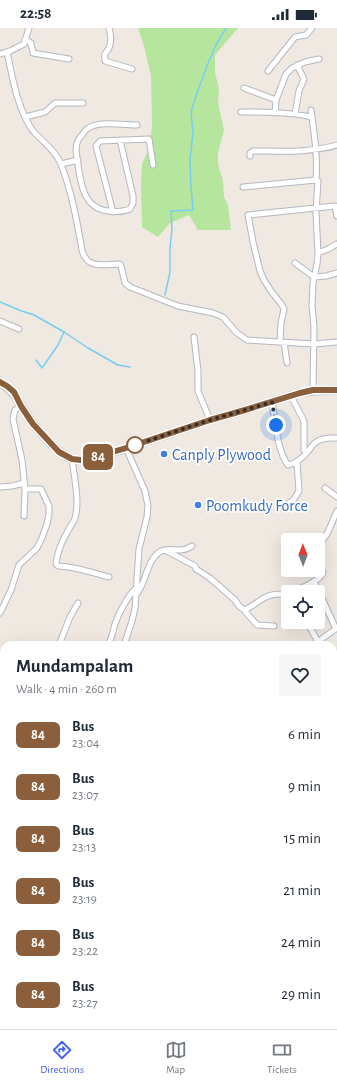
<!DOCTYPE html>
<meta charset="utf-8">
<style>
:root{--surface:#fff;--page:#f6f6f7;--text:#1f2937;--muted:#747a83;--line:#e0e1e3;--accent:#4264fb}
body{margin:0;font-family:"Alegreya Sans",sans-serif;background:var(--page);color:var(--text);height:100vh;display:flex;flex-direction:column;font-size:15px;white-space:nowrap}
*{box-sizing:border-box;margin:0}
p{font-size:13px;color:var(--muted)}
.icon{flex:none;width:22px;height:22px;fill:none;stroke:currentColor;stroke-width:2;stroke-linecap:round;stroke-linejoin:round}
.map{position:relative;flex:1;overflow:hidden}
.details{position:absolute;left:0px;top:613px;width:337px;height:388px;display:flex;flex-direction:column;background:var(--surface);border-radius:12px 12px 0 0;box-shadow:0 4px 16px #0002}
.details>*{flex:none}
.badge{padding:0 8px;border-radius:6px;font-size:14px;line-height:26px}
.needle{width:26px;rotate:359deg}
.tools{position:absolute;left:281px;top:505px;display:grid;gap:8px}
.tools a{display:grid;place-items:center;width:44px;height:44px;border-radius:4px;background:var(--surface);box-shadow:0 4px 16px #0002;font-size:20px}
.you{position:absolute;width:20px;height:20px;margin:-10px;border:3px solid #fff;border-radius:50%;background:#1a73e8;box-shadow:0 0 0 6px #1a73e833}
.map>.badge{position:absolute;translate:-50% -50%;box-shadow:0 0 0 2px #fff}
.round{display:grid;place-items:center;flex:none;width:42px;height:42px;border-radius:4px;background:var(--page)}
.head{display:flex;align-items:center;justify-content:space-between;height:68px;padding:0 16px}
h1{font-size:19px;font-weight:600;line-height:30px}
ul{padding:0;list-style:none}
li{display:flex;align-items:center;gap:12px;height:52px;padding:0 16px}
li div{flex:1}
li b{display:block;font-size:15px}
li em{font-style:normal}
li .badge{min-width:44px;font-weight:700;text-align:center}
.status{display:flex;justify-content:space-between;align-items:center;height:28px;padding:0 20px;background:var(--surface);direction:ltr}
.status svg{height:11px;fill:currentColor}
.menu{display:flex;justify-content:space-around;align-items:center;height:56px;border-top:1px solid var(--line);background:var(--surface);font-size:11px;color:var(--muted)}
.menu a{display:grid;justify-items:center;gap:2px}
.menu .on{color:var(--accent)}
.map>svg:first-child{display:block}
.green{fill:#b6e59e}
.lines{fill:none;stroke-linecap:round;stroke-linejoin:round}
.stream{stroke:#75cff0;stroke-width:1.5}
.minor-casing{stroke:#b4b7c1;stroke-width:7}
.tertiary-casing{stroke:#b4b7c1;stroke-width:8}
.secondary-casing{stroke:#b4b7c1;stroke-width:9}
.minor{stroke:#fff;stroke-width:5}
.tertiary{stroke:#fff;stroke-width:6}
.secondary{stroke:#fff;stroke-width:7}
.line-casing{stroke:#fff;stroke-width:9}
.line{stroke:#8b5e3c;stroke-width:6}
.walk{stroke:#2e2e2e;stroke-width:4;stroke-dasharray:0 7.2}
.stop-dot{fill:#fff;stroke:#8b5e3c;stroke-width:2}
.shop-dot{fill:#3f7fe0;stroke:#fff;stroke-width:1.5}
.labels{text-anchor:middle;stroke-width:3.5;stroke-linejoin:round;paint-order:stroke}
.shop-label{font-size:16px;fill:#366cbe;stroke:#fff;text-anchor:start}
</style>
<div class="status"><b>22:58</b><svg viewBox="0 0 49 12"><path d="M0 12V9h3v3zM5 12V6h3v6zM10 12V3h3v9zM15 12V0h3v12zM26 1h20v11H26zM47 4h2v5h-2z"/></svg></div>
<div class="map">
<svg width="337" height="1001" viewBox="0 0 337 1001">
<rect width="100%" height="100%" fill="#efe9e1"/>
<!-- green -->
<path class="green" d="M138,0H238L215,27V44L219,61L218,74L224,102L218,125V136L223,153L224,169L228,177L231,202H198L189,187L170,195L158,209L142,199L141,156L142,136L149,120L152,98L151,48L145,22Z"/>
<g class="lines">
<!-- stream -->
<path class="stream" d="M165,267L170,244V219L172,201L171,183L193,182L191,159L190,131L193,106L191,84L197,65L207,38L216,17L226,0
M0,274L19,282L34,287L64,304L58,317L42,340L36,332
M64,304L88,320L118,337L130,339"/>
<defs>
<path id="minor" d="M109,0C111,7 112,14 109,20C105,27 104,24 105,33L132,41
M25,11L31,15L33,25L69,31
M7,24C12,48 18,84 34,104C42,113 55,122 60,134C71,160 77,193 82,222C87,242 104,236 120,236L121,238L125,255L130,259L178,278L213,285L223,289L237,305L247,312L314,316L337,314
M0,26L10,23L24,16L29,0
M268,43L295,9L306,7L312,0
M244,60L276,72
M311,82C314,105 318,128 316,152L318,153L316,184L318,225L317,236L313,255L312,278L314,299L313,363
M241,84C265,84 289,84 312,89
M275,85L276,72L286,46L292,40L305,34L319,31
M295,86L299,63L304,51L297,37
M25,89L45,84L55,75H83
M120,112L133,168V175L130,181C123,184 115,184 108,183C79,180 80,145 76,123C76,115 78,111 83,106C84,104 85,102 87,101C98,92 124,97 137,97
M250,128V125L253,123C281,123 309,125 337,117
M61,136L78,132
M243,159L316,152
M113,184L96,118L100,113L149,111L153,137
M318,225L328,221L337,216
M295,235L314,249L326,248L337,245
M0,293L19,301
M194,309L198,343V363L210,392
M280,314L281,295L284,281L282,277L271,263L264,252L260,243L253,214L248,187L335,178L337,188
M284,314L287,335
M291,368L304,393V422
M272,374C275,391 277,423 288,437C297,435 303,430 309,422C311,419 314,415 318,413C323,409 331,410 337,410
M72,431C74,447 80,475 75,490C74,494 71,497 69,501C63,511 57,523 56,536L58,538C75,538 92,545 109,549
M0,459L12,458L24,455
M325,460L337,469
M288,476L294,471L299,463L297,434
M24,488L25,461
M318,519L328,504L337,483
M165,522L195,538L196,541L210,550L235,572L239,578L244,582C252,579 258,573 266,569C273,565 281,566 288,566
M314,553L336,601
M292,564C301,560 321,553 323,544L318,537
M136,567C147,554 146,532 161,523C169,519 179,524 186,521C188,520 190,519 192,518
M244,582L257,597L274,598
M0,585L11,562L19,537L37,520L42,510L47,496L49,486V478L41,461H25L22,432L13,391L15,382L21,378
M307,594L318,614
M59,617L70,589L78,575
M108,617C112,610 113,603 115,596C119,584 128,568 136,560
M124,617L132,593L135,580L139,521L147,489L148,478L145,463L126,420
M313,617L337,600
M0,652L4,651
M333,688L337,687
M333,746H337
M333,805L337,810
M0,828L4,825
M0,851L4,856
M333,912L337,909
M9,997L10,1001
M268,997V1001
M77,1000L78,997
M112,1001V997
M139,1001L146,997
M316,1001L317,997"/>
<path id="tertiary" d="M0,714L4,716
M330,997L333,1001"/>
<path id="secondary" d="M0,354C16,364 21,379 32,394C38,402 45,410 52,417C58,422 64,429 72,431C79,433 87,431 94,431L210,392L245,382L300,365L313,363L337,362"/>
</defs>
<!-- minor casing -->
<use href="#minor" class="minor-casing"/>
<!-- tertiary casing -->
<use href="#tertiary" class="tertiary-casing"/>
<!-- secondary casing -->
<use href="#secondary" class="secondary-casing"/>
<!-- minor -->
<use href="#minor" class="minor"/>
<!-- tertiary -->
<use href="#tertiary" class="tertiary"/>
<!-- secondary -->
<use href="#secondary" class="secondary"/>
</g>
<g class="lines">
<defs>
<path id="line" d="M0,354L7,358L14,364L21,378L33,396L59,424L72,431L81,432L94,431L106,426L126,420L210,392L245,382L300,365L313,362H337"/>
</defs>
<!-- line casing -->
<use href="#line" class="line-casing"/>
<!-- line -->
<use href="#line" class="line"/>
<!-- walk -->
<path class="walk" d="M135,417L210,392L272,374L276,397"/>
</g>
<!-- markers -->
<circle class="stop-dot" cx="135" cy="417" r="8"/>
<g class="shop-dot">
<circle cx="164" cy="426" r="4"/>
<circle cx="198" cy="477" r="4"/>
</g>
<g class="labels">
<!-- shop labels -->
<g class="shop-label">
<text x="172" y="432">Canply Plywood</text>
<text x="206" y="483">Poomkudy Force</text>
</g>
</g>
</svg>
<div class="tools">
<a><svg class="needle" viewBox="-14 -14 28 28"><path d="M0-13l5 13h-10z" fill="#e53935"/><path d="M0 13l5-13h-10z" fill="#747a83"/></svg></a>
<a><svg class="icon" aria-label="locate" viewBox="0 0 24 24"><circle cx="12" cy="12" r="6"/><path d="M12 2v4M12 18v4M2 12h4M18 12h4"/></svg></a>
</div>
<div class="you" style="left:276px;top:397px"></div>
<b class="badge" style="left:98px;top:429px;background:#8b5e3c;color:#fff">84</b>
<section class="details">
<div class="head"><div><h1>Mundampalam</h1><p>Walk · 4 min · 260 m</p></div><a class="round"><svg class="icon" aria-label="heart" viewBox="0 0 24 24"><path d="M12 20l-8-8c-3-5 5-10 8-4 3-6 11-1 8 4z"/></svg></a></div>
<ul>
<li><span class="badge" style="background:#8b5e3c;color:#fff">84</span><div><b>Bus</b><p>23:04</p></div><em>6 min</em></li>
<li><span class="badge" style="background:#8b5e3c;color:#fff">84</span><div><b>Bus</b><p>23:07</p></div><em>9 min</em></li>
<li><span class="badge" style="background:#8b5e3c;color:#fff">84</span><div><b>Bus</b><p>23:13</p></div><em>15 min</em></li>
<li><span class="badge" style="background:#8b5e3c;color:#fff">84</span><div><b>Bus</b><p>23:19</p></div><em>21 min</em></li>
<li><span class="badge" style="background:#8b5e3c;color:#fff">84</span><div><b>Bus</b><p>23:22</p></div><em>24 min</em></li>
<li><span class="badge" style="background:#8b5e3c;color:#fff">84</span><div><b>Bus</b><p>23:27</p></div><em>29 min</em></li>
</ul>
</section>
</div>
<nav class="menu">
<a class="on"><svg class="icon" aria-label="directions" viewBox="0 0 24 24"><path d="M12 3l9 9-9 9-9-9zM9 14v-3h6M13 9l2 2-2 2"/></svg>Directions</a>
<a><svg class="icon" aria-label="map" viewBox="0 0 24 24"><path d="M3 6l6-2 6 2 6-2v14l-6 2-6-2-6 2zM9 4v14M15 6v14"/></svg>Map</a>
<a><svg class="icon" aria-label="tickets" viewBox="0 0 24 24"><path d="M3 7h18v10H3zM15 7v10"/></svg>Tickets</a>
</nav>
